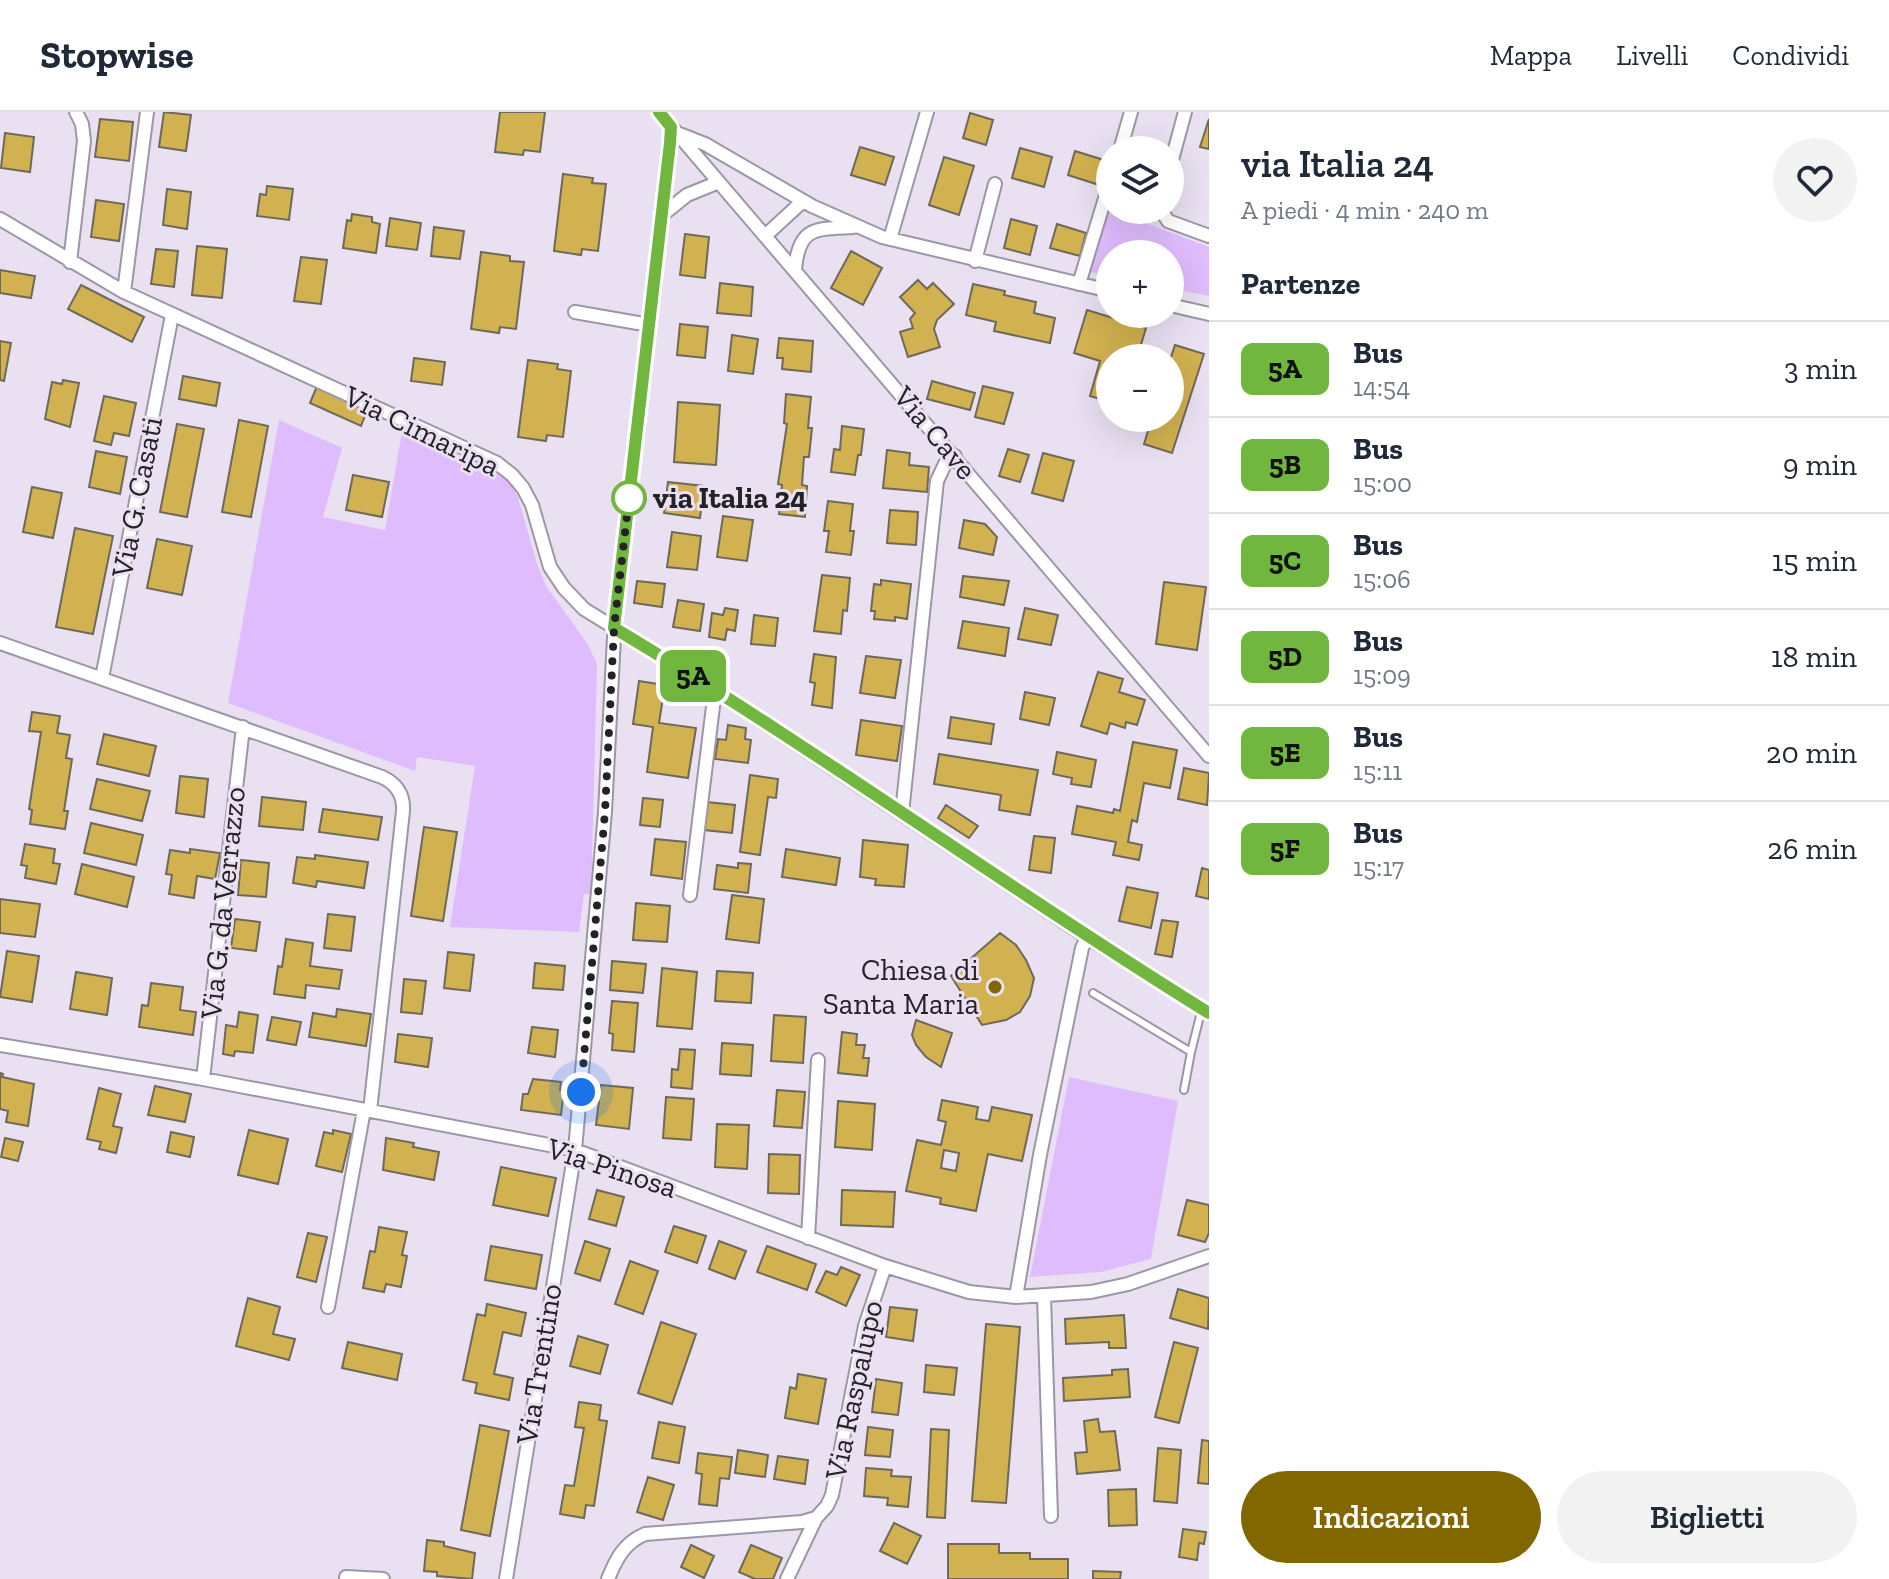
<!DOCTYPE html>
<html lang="it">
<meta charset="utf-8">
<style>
:root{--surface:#fff;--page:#f2f2f3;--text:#1f2937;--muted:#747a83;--line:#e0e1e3;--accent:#826700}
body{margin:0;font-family:"Zilla Slab",serif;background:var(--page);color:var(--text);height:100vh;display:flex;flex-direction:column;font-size:30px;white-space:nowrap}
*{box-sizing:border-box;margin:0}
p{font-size:26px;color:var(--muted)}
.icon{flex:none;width:44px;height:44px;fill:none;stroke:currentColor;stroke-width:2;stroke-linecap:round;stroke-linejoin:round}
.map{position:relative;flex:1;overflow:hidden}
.panel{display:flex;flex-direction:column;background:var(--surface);width:680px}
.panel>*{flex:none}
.badge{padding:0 16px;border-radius:12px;font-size:28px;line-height:52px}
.tools{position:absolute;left:1096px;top:24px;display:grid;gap:16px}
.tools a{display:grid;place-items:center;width:88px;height:88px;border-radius:50%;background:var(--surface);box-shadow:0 8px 32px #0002;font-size:40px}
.you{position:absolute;width:40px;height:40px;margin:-20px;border:6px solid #fff;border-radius:50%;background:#1a73e8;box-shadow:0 0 0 12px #1a73e833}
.map>.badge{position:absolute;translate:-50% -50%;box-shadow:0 0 0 4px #fff}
h2{padding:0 32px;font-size:30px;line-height:72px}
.round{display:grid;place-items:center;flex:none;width:84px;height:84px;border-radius:42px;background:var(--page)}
.head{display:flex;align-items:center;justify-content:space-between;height:136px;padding:0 32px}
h1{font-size:38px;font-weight:600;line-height:60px}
.action{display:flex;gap:16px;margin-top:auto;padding:16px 32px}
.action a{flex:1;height:92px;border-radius:48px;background:var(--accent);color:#fff;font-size:32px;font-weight:600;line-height:92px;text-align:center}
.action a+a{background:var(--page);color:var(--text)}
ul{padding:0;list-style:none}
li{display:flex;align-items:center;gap:24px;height:96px;padding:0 32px;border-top:2px solid var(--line)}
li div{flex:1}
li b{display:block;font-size:30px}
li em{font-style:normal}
li .badge{min-width:88px;font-weight:700;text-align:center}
header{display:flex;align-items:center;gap:48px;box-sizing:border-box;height:112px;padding:0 40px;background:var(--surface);border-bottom:2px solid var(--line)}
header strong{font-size:38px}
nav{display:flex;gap:44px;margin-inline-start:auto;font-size:28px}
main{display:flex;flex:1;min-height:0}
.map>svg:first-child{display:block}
.grass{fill:#dfbcfd}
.building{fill:#d1b150;stroke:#6f695a;stroke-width:2;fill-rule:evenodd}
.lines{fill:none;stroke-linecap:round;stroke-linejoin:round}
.service-casing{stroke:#9d96a5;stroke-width:10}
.minor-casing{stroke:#9d96a5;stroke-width:16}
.service{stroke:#fff;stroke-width:6}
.minor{stroke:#fff;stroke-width:12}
.line-casing{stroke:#fff;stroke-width:18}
.line{stroke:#71b73f;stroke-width:12}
.walk{stroke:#242127;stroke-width:8;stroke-dasharray:0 14.4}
.stop-dot{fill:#fff;stroke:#71b73f;stroke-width:4}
.poi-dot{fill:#826700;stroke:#e9e0f1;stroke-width:3}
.labels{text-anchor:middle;stroke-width:6;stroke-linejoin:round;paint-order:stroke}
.street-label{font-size:30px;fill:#242127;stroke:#e9e0f1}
.stop-label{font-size:30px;font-weight:bold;fill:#242127;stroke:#e9e0f1;text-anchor:start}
.poi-label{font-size:30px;fill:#242127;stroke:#e9e0f1;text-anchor:end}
</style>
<header>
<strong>Stopwise</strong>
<nav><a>Mappa</a><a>Livelli</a><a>Condividi</a></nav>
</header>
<main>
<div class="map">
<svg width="1209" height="1467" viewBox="0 0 1209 1467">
<rect width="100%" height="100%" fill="#e9e0f1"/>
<!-- grass -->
<path class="grass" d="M1108,97L1209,135V184L1170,176V142H1110V164L1090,160Z
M279,308L342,336L323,405L385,418L403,314L496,357L512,371L518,386L537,452L546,474L587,531L597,552L591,782H584L579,820L450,815L475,654L417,645L415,659L228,591Z
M1069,965L1178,989L1151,1147L1101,1160L1030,1165Z"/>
<!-- building -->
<path class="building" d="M164,0L191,3L186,39L159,35Z
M500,0H545L540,40L524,38L523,43L495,40Z
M970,1L993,8L986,33L963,26Z
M100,7L133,10L129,49L95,45Z
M1209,7V37L1200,35Z
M5,21L34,25L30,60L1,56Z
M860,35L894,45L885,73L851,63Z
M1020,36L1052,45L1044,75L1012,66Z
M1075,39L1107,49L1099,73L1068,63Z
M944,45L974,54L959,103L929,93Z
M563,62L593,66L592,71L606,72L598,139L582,137L581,143L554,139Z
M267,74L293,77L289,108L257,104L260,82L266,83Z
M167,77L191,80L187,117L163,113Z
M96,88L124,92L119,129L91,125Z
M352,102L372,105V110L380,112L376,141L343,136L347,108L351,109Z
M390,106L421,111L417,138L386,134Z
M1011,107L1037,114L1030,143L1004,136Z
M1057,112L1086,121L1080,144L1050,136Z
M434,115L464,119L460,147L431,144Z
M685,122L709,125L705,166L680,163Z
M197,134L227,137L222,186L192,183Z
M156,137L178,139L174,175L151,172Z
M851,139L882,156L863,193L831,176Z
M481,140L510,144V149L524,150L516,217L500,215L499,221L471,217Z
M301,145L327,148L321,192L294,189Z
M0,158L35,164L31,186L0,181Z
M918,168L927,177L933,171L954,192L937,208L934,217L940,235L908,245L900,220L913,216L910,207L915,201L900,185Z
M720,171L753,175L751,204L717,201Z
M973,172L1005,179L1004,183L1036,190L1034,201L1055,206L1050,231L994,219L996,210L966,203Z
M81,173L144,205L132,230L68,197Z
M1087,198L1146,216L1137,246H1110V290L1090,284L1100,249L1074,241Z
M680,212L708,215L705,246L677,243Z
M732,223L758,227L753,262L728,259Z
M779,226L813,229L811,260L782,257L783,246H777Z
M0,229L11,231L4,269L0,268Z
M1175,233L1204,242L1172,341L1144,332L1152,306H1170V248Z
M414,246L445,250L442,273L411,269Z
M528,248L558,252L557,257L571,259L563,325L547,323L546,329L518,325Z
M183,264L220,271L216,294L179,287Z
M63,268L79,271L70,315L45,307L52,270L62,272Z
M932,269L975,281L970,298L927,287Z
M317,274L368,296L361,314L310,291Z
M983,274L1013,281L1004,312L975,305Z
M786,282L811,285L808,316H812L809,345H804L802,373L807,374L805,405L779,402L782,373L778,372L787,312L784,311Z
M104,284L136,291L129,324L114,321L111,333L94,329Z
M678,290L720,293L716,353L674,350Z
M239,308L268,314L251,405L222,400Z
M177,312L204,317L187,405L160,400Z
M842,314L864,317L861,343H858L855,363L831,360L834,337L840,338Z
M1008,337L1029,343L1020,370L999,364Z
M887,338L910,341L909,353L929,355L927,380L883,376Z
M96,339L127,345L120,382L89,375Z
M1043,341L1074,349L1063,389L1032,381Z
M353,363L389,370L382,405L346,398Z
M668,370L704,374L700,406L664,401Z
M32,375L62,381L53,426L23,420Z
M828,389L853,392L850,419H854L851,443L826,440L829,419H824Z
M890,398L918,400L916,433L887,431Z
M723,404L753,408L747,449L717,445Z
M964,408L985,412L997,425L993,443L959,436Z
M75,416L113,424L93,522L56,515Z
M672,420L701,424L697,458L667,455Z
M157,427L192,434L182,483L147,476Z
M822,463L850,466L847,499L843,498L841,522L814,519Z
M963,464L1009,469L1004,493L960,485Z
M881,468L911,472L907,507L895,505V509L874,507L875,499H871L874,472L881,473Z
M637,469L665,472L662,495L634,491Z
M1164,470L1206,475L1197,538L1156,532Z
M678,488L704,492L700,519L673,515Z
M725,496L738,498L735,519L727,517L725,528L709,525L712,501L723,503Z
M1025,496L1058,503L1051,533L1018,527Z
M754,503L778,506L775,534L751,532Z
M963,509L1009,516L1005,544L958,536Z
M814,542L836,545L832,596L812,593L815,571L810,570Z
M866,544L901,548L895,586L860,581Z
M1098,560L1123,567L1119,580L1145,588L1137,613L1126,610L1125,616L1110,611L1107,622L1081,614Z
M639,569L665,573L659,611L696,616L688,666L647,660L653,615L633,612Z
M1025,580L1055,586L1049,613L1020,607Z
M32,600L60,604L57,621L70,623L66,646L72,647L64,699H68L65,717L30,712L32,698L29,697L41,620L29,619Z
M951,605L994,612L991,632L948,626Z
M861,608L902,614L897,649L856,643Z
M728,613L746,616L745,627L751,628L748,651L715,647L718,627L726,628Z
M104,622L156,634L149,664L97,652Z
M1133,630L1177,638L1170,676L1144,671L1137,710L1132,708L1128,730L1142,733L1139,748L1113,743L1116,730L1072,722L1077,694L1113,701L1114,697L1120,699Z
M1057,640L1096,648L1091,675L1071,672L1072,666L1053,662Z
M939,642L1038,658L1030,703L999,698L1001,683L934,672Z
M1184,656L1209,661L1207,693L1178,687Z
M750,663L778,667L776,686L768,685L760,743L740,740Z
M180,664L208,667L204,705L176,701Z
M97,667L150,679L142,709L90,697Z
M262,685L306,690L303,718L259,714Z
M643,686L663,688L660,715L640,713Z
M707,690L735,693L732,721L704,718Z
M946,693L978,714L969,726L938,706Z
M323,697L382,705L378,728L319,720Z
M91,711L143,723L136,753L84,741Z
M424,715L457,720L443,809L411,804Z
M1034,724L1055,726L1051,761L1029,758Z
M655,727L686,730L682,767L651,763Z
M863,728L908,733L904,775L875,773L876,767L860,765Z
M25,732L55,737L53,751L60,752L56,772L25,766L27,754L21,753Z
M190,737L220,741L215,767L197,764L194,786L169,782L172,763L166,762L170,738L190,741Z
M786,737L840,746L836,773L782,765Z
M315,743L368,750L364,776L317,769L316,775L293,771L297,745L315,747Z
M241,748L269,751L266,785L238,783Z
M738,751L751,752L748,781L714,777L717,753L738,756Z
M82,752L134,765L127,795L75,782Z
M1202,756L1209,758V787L1196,784Z
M1127,775L1158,781L1151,816L1119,809Z
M732,783L764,787L759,831L726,827Z
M0,787L40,792L35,825L0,821Z
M636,791L670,794L667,830L633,828Z
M328,802L355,805L351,839L324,836Z
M235,807L260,810L256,839L231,836Z
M1162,808L1178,810L1172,845L1155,842Z
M1000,821L1016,833L1026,848L1034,866L1030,884L1020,900L1006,908L982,913L951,864Z
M286,827L313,831L310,854L342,858L339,877L306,873L305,886L274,882L278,854L282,855Z
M7,839L39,844L32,890L0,885Z
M448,840L474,843L470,879L444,876Z
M612,849L646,852L643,881L610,878Z
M535,851L565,854L563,878L533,876Z
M662,856L697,860L692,917L657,914Z
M717,859L753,861L751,891L715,889Z
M76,860L112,866L107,903L70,897Z
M404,867L426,869L422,902L401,900Z
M151,871L183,875L180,898L196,900L193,923L139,915L142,893L148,894Z
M612,889L638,891L634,940L612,938L613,922L609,921Z
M337,897L371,902L366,934L309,925L313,901L336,905Z
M239,900L258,903L253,941L235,939L234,944L223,942L226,913L237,915Z
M774,903L806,905L803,951L771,949Z
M272,905L301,910L296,933L267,928Z
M916,908L952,921L941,955L926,945L916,933L912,923Z
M532,915L558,918L555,945L528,941Z
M842,920L857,922L856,933H865L863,946H869L867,964L838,961Z
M398,922L432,926L428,955L395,950Z
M722,931L753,933L751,964L720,962Z
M680,937L695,938L692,977L671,975L672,957L678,958Z
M0,961L3,962L2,965L34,972L28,1014L6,1010L8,999L0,997Z
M533,967L561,970L560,978H564L561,1003L521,998L523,982H528Z
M601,973L633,976L629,1017L596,1013Z
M155,974L191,982L185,1010L148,1003Z
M99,976L121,982L113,1014L122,1016L116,1041L99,1037L101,1030L87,1027Z
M777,978L805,980L802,1016L774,1014Z
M666,985L694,987L691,1028L663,1026Z
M942,988L978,995L976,1007L989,1009L992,995L1032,1003L1022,1049L988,1042L976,1099L940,1092L941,1086L906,1079L917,1028L941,1033L946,1010L938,1008ZM944,1038L959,1041L956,1059L941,1056Z
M838,989L875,992L872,1038L835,1035Z
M717,1012L749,1013L747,1057L715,1055Z
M249,1018L288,1027L278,1072L238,1063Z
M333,1018L351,1022L342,1060L316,1054L324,1020L333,1022Z
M171,1020L194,1025L190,1045L167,1040Z
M5,1026L23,1030L18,1049L1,1045Z
M386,1026L414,1031L413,1035L439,1040L434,1068L383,1058Z
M769,1042L800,1043L799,1082L768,1081Z
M501,1055L556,1066L548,1104L493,1093Z
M597,1078L624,1085L616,1114L589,1107Z
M842,1078L895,1080L893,1115L841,1113Z
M1187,1088L1209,1093V1121L1205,1130L1178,1123Z
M674,1114L706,1124L697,1151L665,1140Z
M379,1115L407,1120L402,1143L407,1144L401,1175L386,1172L384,1180L363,1176L370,1139L375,1140Z
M308,1121L327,1125L316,1170L297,1165Z
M585,1129L610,1137L600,1169L575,1161Z
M719,1129L746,1139L735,1167L709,1157Z
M491,1134L542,1143L536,1177L485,1168Z
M767,1134L816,1152L807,1178L757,1160Z
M630,1149L658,1159L643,1202L615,1192Z
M841,1155L860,1163L846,1194L816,1180L826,1159L837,1163Z
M1178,1177L1209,1186L1208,1217L1170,1206Z
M248,1186L280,1195L273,1222L295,1227L289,1248L236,1234Z
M487,1192L526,1201L521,1224L503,1220L494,1262L513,1266L509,1288L475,1281L477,1271L463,1268L477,1202L485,1204Z
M890,1195L917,1198L913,1229L886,1225Z
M1124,1203L1126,1236H1109V1230L1066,1232L1065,1207Z
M661,1210L696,1222L672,1292L638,1281Z
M986,1212L1020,1215L1006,1391L972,1389Z
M578,1224L608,1233L600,1262L570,1254Z
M348,1230L402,1242L397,1268L342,1256Z
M1174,1230L1198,1236L1179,1311L1155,1305Z
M926,1253L957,1256L954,1283L924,1280Z
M1128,1257L1130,1285L1064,1289L1063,1266L1112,1263V1258Z
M798,1262L826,1267L818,1312L785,1306L790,1275L796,1277Z
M876,1267L902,1271L898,1303L872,1300Z
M579,1290L601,1293L599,1308L607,1309L594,1394L586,1393L584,1406L560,1402L565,1373L574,1374L584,1316L575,1315Z
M1098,1307L1100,1320L1115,1319L1120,1358L1077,1362L1075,1341L1087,1340L1084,1309Z
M659,1310L685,1315L679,1351L652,1346Z
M480,1313L509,1319L490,1424L461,1418Z
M868,1315L893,1318L890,1345L865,1343Z
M931,1317L949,1318L945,1406L927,1405Z
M1202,1328L1209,1329V1372L1198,1371Z
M1158,1336L1181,1338L1177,1391L1154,1389Z
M738,1338L768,1343L765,1365L735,1361Z
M698,1341L732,1345L729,1367L720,1366L717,1394L699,1392L702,1362L696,1361Z
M778,1344L808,1348L805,1372L774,1367Z
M866,1356L892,1358L891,1364L911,1365L908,1395L887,1393L888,1386L864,1384Z
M648,1365L674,1373L663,1408L637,1400Z
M1136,1377L1137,1413L1109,1414L1108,1378Z
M894,1411L921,1424L907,1452L880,1439Z
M1183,1417L1206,1420L1204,1432L1199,1431L1197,1448L1179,1445Z
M427,1428L444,1430V1434L475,1441L472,1467L437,1464V1460L424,1459Z
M948,1432H999V1441H1030V1447H1068V1467H948Z
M691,1433L714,1444L704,1466L681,1455Z
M751,1433L782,1446L773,1467H755L739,1460Z
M1093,1459L1121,1460L1120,1467H1093Z"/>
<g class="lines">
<defs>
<path id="service" d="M1093,881L1191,940L1184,978
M1191,940L1202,896"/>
<path id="minor" d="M659,0L1209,644
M677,21L705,32L812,94L882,125L1110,179
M1120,38L1131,0
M1170,55L1185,0
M1161,98L1168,109L1209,124
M661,104L687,83L719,70
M0,107L124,180L497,351L512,363L523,376L532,393L550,455L564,476L584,497L715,578L1087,825L1209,901
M766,123L803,89
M890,127L927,0
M975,149L995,72
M70,150L84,29L82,12L76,0
M795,157C799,114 816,117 853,115
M1079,172L1110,70
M124,180L147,0
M1170,193L1209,202
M575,200L649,213
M0,531L382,665C397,672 404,683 403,699L370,999
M102,566L172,203
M902,701L937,369L945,352L955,344
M690,783L715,578
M0,933L198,966L575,1038L885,1154L969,1180L1016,1185L1091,1180L1128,1172L1209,1144
M203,967L243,615
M808,1126L818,948
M1016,1185L1040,1043L1082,836L1087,825
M1044,1185L1051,1404
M328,1195L364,998
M346,1465L383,1467
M506,1467L575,1038L605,700L615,506L671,15
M608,1467C616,1447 624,1431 645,1422L802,1410L816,1406L827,1394L832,1383L865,1214L885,1154
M787,1467L816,1406"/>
</defs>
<!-- service casing -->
<use href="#service" class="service-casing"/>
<!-- minor casing -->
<use href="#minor" class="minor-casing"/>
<!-- service -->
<use href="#service" class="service"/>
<!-- minor -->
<use href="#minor" class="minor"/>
</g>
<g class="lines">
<defs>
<path id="line" d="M659,0L671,15L670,31L614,516C817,637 1008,777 1209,901"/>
</defs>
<!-- line casing -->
<use href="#line" class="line-casing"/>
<!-- line -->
<use href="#line" class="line"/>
<!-- walk -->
<path class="walk" d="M581,980L605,700L614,516L629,386"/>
</g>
<!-- markers -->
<circle class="stop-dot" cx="629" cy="386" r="16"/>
<circle class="poi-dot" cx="995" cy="875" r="8"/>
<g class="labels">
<!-- street labels -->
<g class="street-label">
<text transform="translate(422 319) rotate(26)" y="10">Via Cimaripa</text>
<text transform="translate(935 321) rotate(50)" y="10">Via Cave</text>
<text transform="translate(137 385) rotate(-79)" y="10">Via G. Casati</text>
<text transform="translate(223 791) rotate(-84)" y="10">Via G. da Verrazzo</text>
<text transform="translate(612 1056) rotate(18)" y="10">Via Pinosa</text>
<text transform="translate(539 1252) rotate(-81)" y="10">Via Trentino</text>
<text transform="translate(854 1278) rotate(-78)" y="10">Via Raspalupo</text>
</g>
<!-- stop labels -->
<g class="stop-label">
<text x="653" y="396">via Italia 24</text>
</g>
<!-- poi labels -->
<g class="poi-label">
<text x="979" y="868">Chiesa di<tspan x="979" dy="34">Santa Maria</tspan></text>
</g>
</g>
</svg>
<div class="tools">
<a><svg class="icon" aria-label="layers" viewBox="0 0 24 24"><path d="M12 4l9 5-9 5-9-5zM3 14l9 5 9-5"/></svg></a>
<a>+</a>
<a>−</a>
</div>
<div class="you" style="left:581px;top:980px"></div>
<b class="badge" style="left:693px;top:564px;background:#71b73f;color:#111">5A</b>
</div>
<section class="panel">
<div class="head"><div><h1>via Italia 24</h1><p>A piedi · 4 min · 240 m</p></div><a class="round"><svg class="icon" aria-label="heart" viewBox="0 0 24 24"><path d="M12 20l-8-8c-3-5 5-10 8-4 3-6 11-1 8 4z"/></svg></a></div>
<h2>Partenze</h2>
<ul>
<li><span class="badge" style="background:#71b73f;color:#111">5A</span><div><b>Bus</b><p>14:54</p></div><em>3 min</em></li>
<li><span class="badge" style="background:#71b73f;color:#111">5B</span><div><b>Bus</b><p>15:00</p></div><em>9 min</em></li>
<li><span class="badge" style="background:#71b73f;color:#111">5C</span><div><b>Bus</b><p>15:06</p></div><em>15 min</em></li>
<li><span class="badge" style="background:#71b73f;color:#111">5D</span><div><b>Bus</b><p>15:09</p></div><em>18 min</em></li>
<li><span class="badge" style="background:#71b73f;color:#111">5E</span><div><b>Bus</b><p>15:11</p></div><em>20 min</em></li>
<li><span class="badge" style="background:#71b73f;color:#111">5F</span><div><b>Bus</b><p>15:17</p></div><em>26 min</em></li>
</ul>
<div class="action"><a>Indicazioni</a><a>Biglietti</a></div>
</section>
</main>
